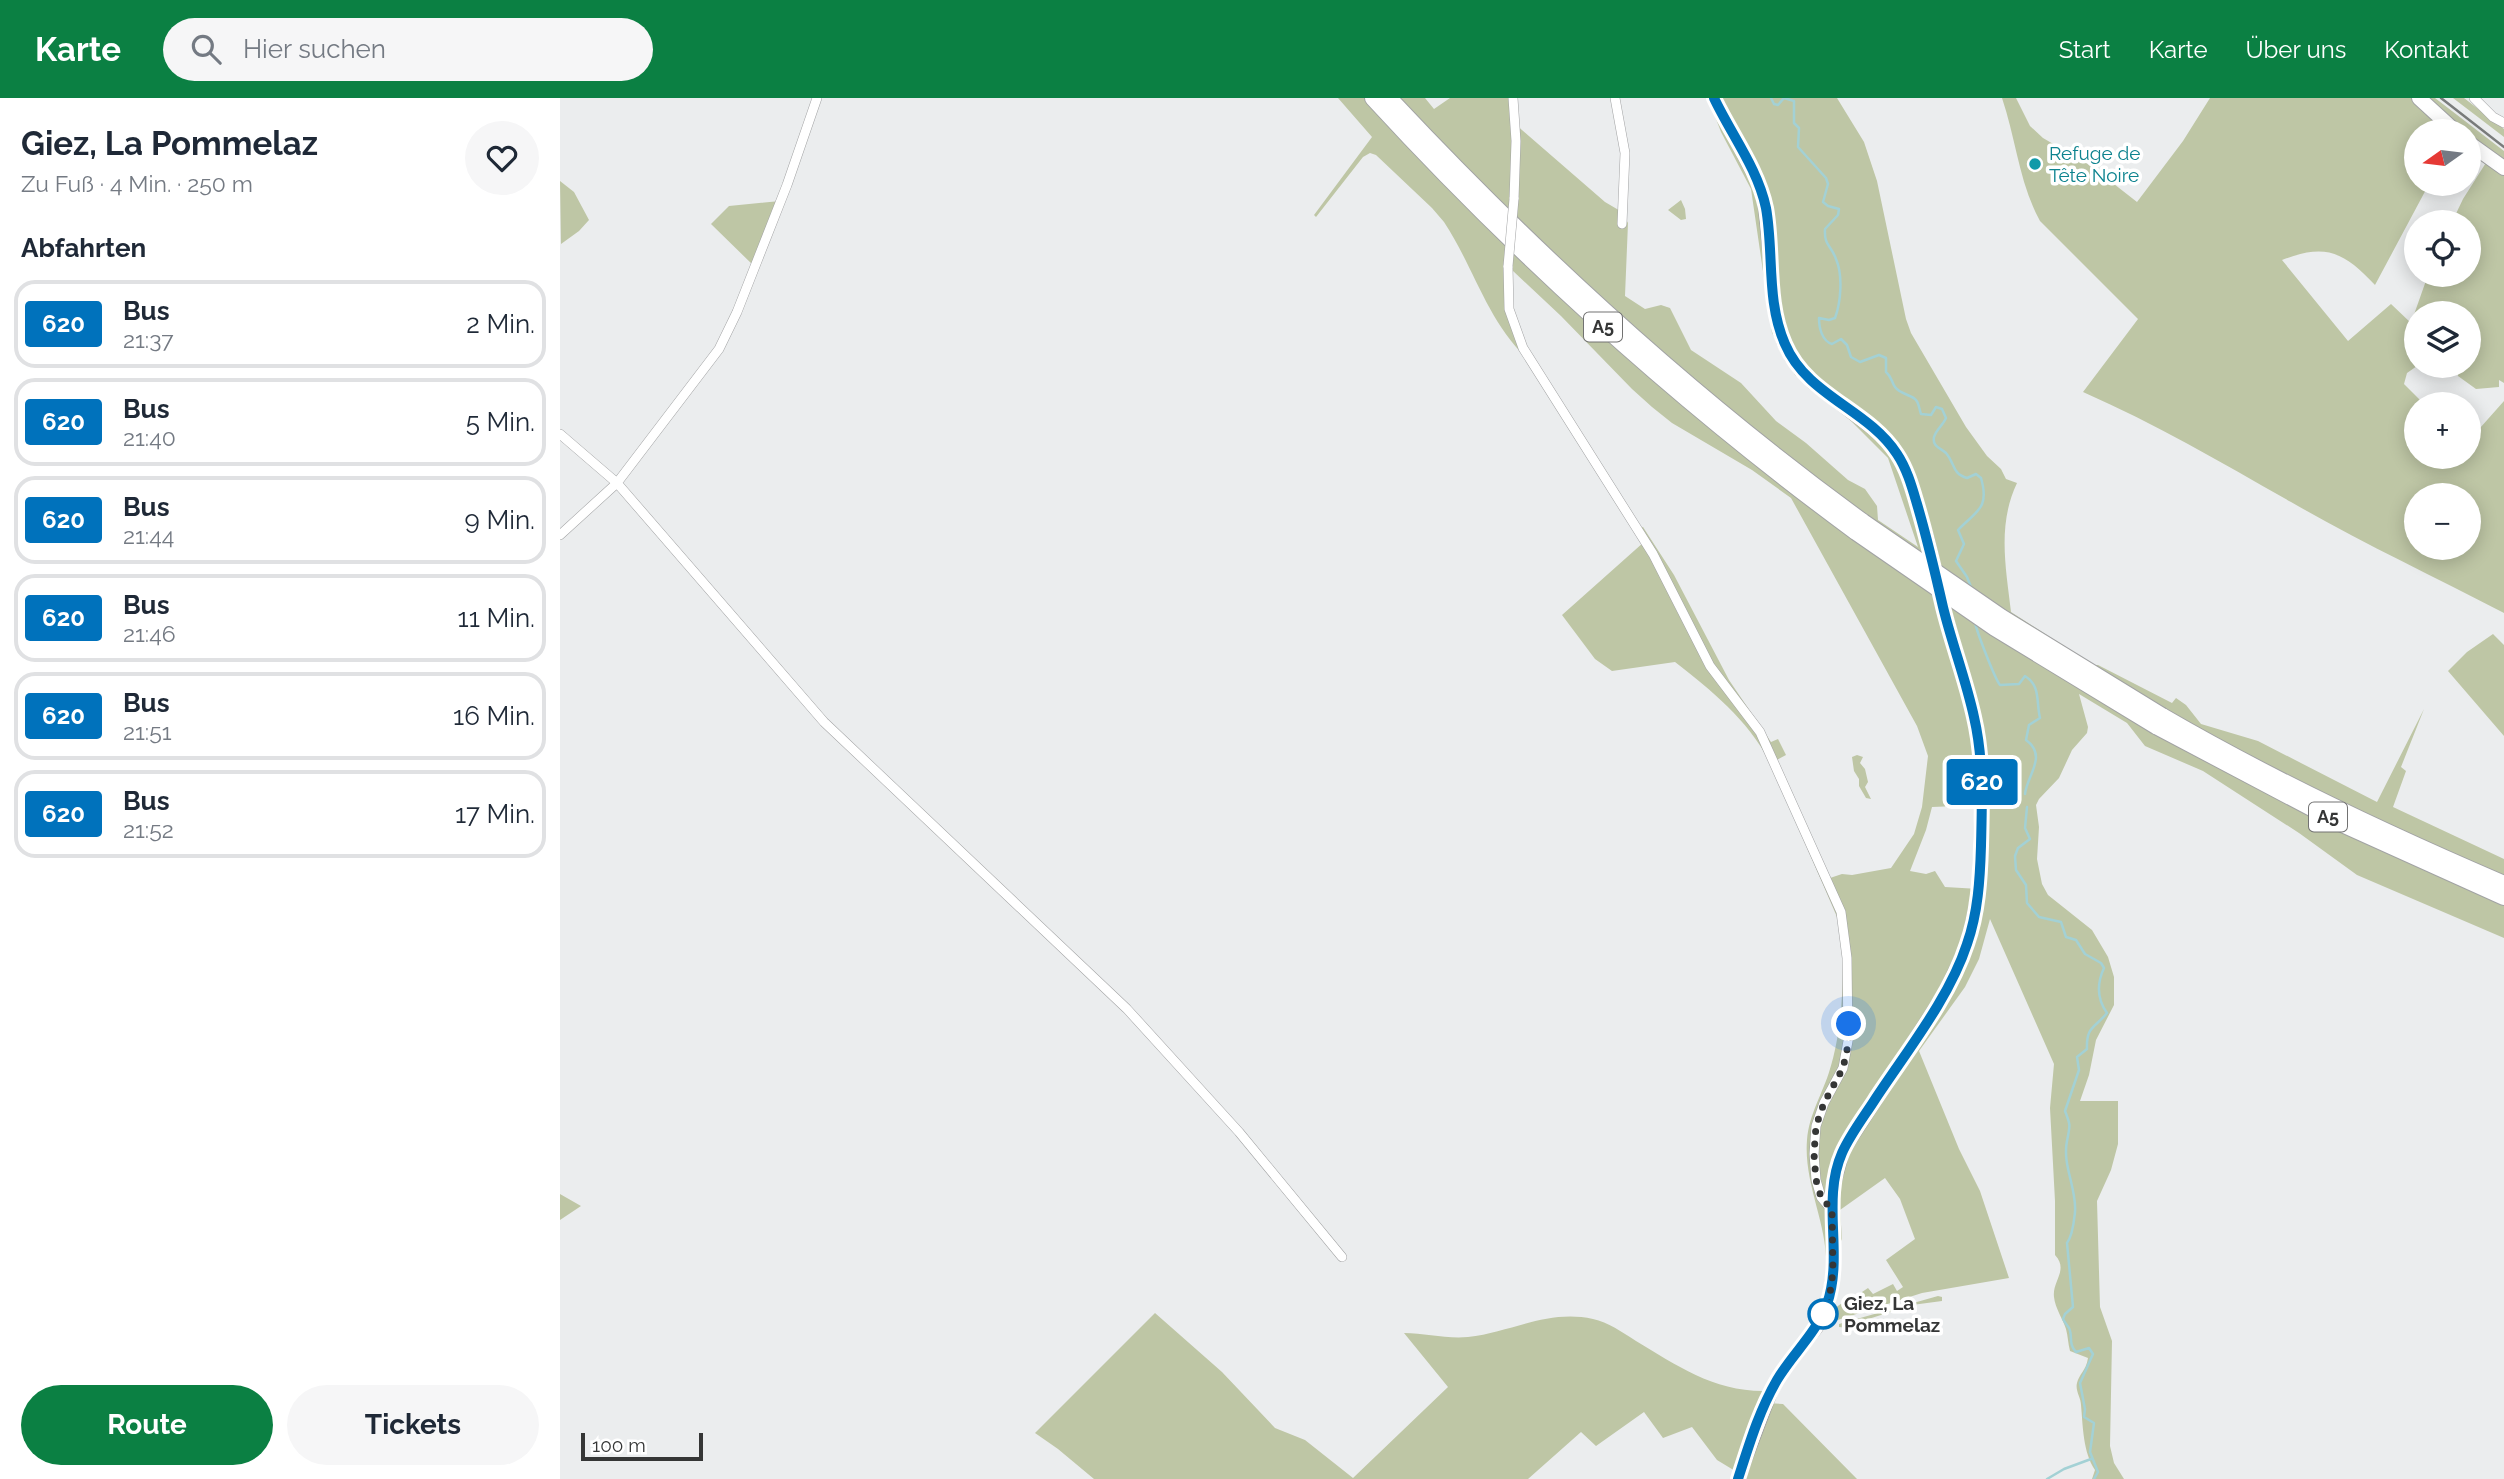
<!DOCTYPE html>
<html lang="de">
<meta charset="utf-8">
<style>
:root{--surface:#fff;--page:#f6f6f7;--text:#1f2937;--muted:#747a83;--line:#e0e1e3;--accent:#0b8043}
body{margin:0;font-family:Raleway,sans-serif;background:var(--page);color:var(--text);height:100vh;display:flex;flex-direction:column;font-size:26px;white-space:nowrap}
*{box-sizing:border-box;margin:0}
p{font-size:23px;color:var(--muted)}
.icon{flex:none;width:38px;height:38px;fill:none;stroke:currentColor;stroke-width:2;stroke-linecap:round;stroke-linejoin:round}
.map{position:relative;flex:1;overflow:hidden}
.drawer{display:flex;flex-direction:column;background:var(--surface);width:560px}
.drawer>*{flex:none}
.badge{padding:0 14px;border-radius:5px;font-size:24px;line-height:46px}
.needle{width:46px;rotate:256deg}
.buttons{position:absolute;left:1844px;top:21px;display:grid;gap:14px}
.buttons a{display:grid;place-items:center;width:77px;height:77px;border-radius:50%;background:var(--surface);box-shadow:0 4px 18px #0003;font-size:35px}
.scale{position:absolute;left:21px;bottom:18px;width:122px;box-sizing:border-box;padding-left:7px;border:4px solid #353636;border-top:0;font-size:19px;line-height:24px;white-space:nowrap;color:#353636;-webkit-text-stroke:5px #fff;paint-order:stroke}
.you{position:absolute;width:35px;height:35px;margin:-18px;border:5px solid #fff;border-radius:50%;background:#1a73e8;box-shadow:0 0 0 10px #1a73e833}
.map>.badge{position:absolute;translate:-50% -50%;box-shadow:0 0 0 4px #fff}
h2{padding:0 21px;font-size:26px;line-height:63px}
.round{display:grid;place-items:center;flex:none;width:74px;height:74px;border-radius:37px;background:var(--page)}
.summary{display:flex;align-items:center;justify-content:space-between;height:119px;padding:0 21px}
h1{font-size:33px;font-weight:700;line-height:52px}
.action{display:flex;gap:14px;margin-top:auto;padding:14px 21px}
.action a{flex:1;height:80px;border-radius:42px;background:var(--accent);color:#fff;font-size:28px;font-weight:700;line-height:80px;text-align:center}
.action a+a{background:var(--page);color:var(--text)}
ul{padding:0;list-style:none}
li{display:flex;align-items:center;gap:21px;height:88px;margin:0 14px 10px;padding:0 7px;border:4px solid var(--line);border-radius:21px}
li div{flex:1}
li b{display:block;font-size:26px}
li em{font-style:normal}
li .badge{min-width:77px;font-weight:700;text-align:center}
header{display:flex;align-items:center;gap:42px;box-sizing:border-box;height:98px;padding:0 35px;background:var(--accent);color:#fff}
header strong{font-size:33px}
nav{display:flex;gap:38px;margin-inline-start:auto;font-size:24px}
.search{width:490px;height:63px;background:var(--page);display:flex;align-items:center;gap:18px;box-sizing:border-box;padding:0 24px;border-radius:38px;color:var(--muted);font-size:26px}
main{display:flex;flex:1;min-height:0}
.map>svg:first-child{display:block}
.green{fill:#bec6a5;fill-rule:evenodd}
.lines{fill:none;stroke-linecap:round;stroke-linejoin:round}
.stream{stroke:#a3d1d5;stroke-width:2.5}
.street-casing{stroke:#a2a3a4;stroke-width:10}
.secondary-casing{stroke:#a2a3a4;stroke-width:14}
.primary-casing{stroke:#a2a3a4;stroke-width:16}
.highway-casing{stroke:#a2a3a4;stroke-width:18}
.street{stroke:#fff;stroke-width:9}
.secondary{stroke:#fff;stroke-width:12}
.primary{stroke:#fff;stroke-width:14}
.highway{stroke:#fff;stroke-width:16}
.rail{stroke:#7a7c7c;stroke-width:2.5}
.street-bridge-casing{stroke:#a2a3a4;stroke-width:10;stroke-linecap:butt}
.highway-bridge-casing{stroke:#a2a3a4;stroke-width:18;stroke-linecap:butt}
.street-bridge{stroke:#fff;stroke-width:9}
.highway-bridge{stroke:#fff;stroke-width:16}
.line-casing{stroke:#fff;stroke-width:16}
.line{stroke:#0072bc;stroke-width:10}
.walk{stroke:#353636;stroke-width:7;stroke-dasharray:0 12.6}
.culture-dot{fill:#0f9aa8;stroke:#fff;stroke-width:2.5}
.stop-dot{fill:#fff;stroke:#0072bc;stroke-width:3.5}
.labels{text-anchor:middle;stroke-width:7;stroke-linejoin:round;paint-order:stroke}
.shield{fill:#fff;stroke:#727272;stroke-width:2}
.shield-label{font-size:18px;font-weight:bold;fill:#353636}
.culture-label{font-size:19px;fill:#0d838f;stroke:#fff;text-anchor:start}
.stop-label{font-size:19px;font-weight:bold;fill:#353636;stroke:#fff;text-anchor:start}
</style>
<header>
<strong>Karte</strong>
<div class="search"><svg class="icon" aria-label="search" viewBox="0 0 24 24"><circle cx="10" cy="10" r="6"/><path d="M15 15l6 6"/></svg>Hier suchen</div>
<nav><a>Start</a><a>Karte</a><a>Über uns</a><a>Kontakt</a></nav>
</header>
<main>
<section class="drawer">
<div class="summary"><div><h1>Giez, La Pommelaz</h1><p>Zu Fuß · 4 Min. · 250 m</p></div><a class="round"><svg class="icon" aria-label="heart" viewBox="0 0 24 24"><path d="M12 20l-8-8c-3-5 5-10 8-4 3-6 11-1 8 4z"/></svg></a></div>
<h2>Abfahrten</h2>
<ul>
<li><span class="badge" style="background:#0072bc;color:#fff">620</span><div><b>Bus</b><p>21:37</p></div><em>2 Min.</em></li>
<li><span class="badge" style="background:#0072bc;color:#fff">620</span><div><b>Bus</b><p>21:40</p></div><em>5 Min.</em></li>
<li><span class="badge" style="background:#0072bc;color:#fff">620</span><div><b>Bus</b><p>21:44</p></div><em>9 Min.</em></li>
<li><span class="badge" style="background:#0072bc;color:#fff">620</span><div><b>Bus</b><p>21:46</p></div><em>11 Min.</em></li>
<li><span class="badge" style="background:#0072bc;color:#fff">620</span><div><b>Bus</b><p>21:51</p></div><em>16 Min.</em></li>
<li><span class="badge" style="background:#0072bc;color:#fff">620</span><div><b>Bus</b><p>21:52</p></div><em>17 Min.</em></li>
</ul>
<div class="action"><a>Route</a><a>Tickets</a></div>
</section>
<div class="map">
<svg width="1944" height="1381" viewBox="0 0 1944 1381">
<rect width="100%" height="100%" fill="#ebedee"/>
<!-- green -->
<path class="green" d="M778,0H865L874,11L890,0H953L955,26L1045,104L1062,114L1068,125L1065,198L1085,211L1101,207L1110,210L1131,252L1181,285L1216,323L1246,345L1288,382L1305,391L1317,408L1318,422L1358,449L1328,360L1291,323L1235,277L1212,235L1191,91L1161,34L1148,0H1277L1304,44L1317,83L1346,221L1351,235L1406,329L1427,358L1441,371L1446,381L1457,385C1437,427 1446,470 1451,514L1534,567H1538L1612,605L1616,600L1626,607L1641,626L1698,643L1817,704L1864,611L1841,669L1846,673L1833,709L1944,761V840L1797,777L1739,735L1643,673L1585,648L1567,625L1519,596L1528,629L1527,635L1512,652L1499,680L1479,701L1476,707L1479,729L1477,761L1482,786L1488,797L1532,832L1548,859L1554,879V907L1536,942L1529,977L1520,1003H1558V1046L1551,1072L1537,1103L1540,1209L1552,1243L1550,1348L1554,1365L1564,1381H1532L1535,1372C1523,1354 1523,1329 1521,1307C1521,1300 1515,1293 1517,1285C1519,1276 1526,1273 1528,1260L1510,1253C1508,1246 1508,1238 1506,1231C1503,1221 1495,1210 1494,1199C1492,1183 1509,1172 1495,1157V1103L1490,1010L1494,966L1430,821L1419,861L1405,889L1359,953L1399,1051L1420,1093L1449,1180L1362,1195L1265,1226L1268,1215L1285,1203L1290,1212L1308,1205L1302,1194L1308,1190L1313,1196L1333,1186L1337,1193L1343,1189L1326,1162L1355,1141L1340,1101L1325,1080L1280,1112L1282,1141L1277,1151L1269,1202L1206,1305L1223,1306L1297,1381H1184L1185,1379L1157,1362L1132,1329L1103,1340L1084,1314L1036,1348L1021,1334L968,1381H534L498,1351L475,1335L595,1215L662,1274L715,1330L745,1342L793,1380L888,1289L844,1235C865,1235 886,1241 908,1239C952,1234 988,1211 1033,1221C1048,1224 1062,1234 1076,1243C1116,1267 1153,1293 1203,1293C1224,1260 1256,1228 1264,1188C1275,1137 1243,1092 1247,1042C1249,1016 1263,995 1270,971C1283,930 1287,861 1277,819L1210,664C1186,620 1153,594 1115,564L1052,573L1035,561L1002,517L1084,444L1077,431L1083,429L1114,477L1169,582L1211,644L1218,641L1226,657L1215,663L1270,780L1282,776L1292,777L1331,770L1354,736L1362,709L1368,658L1357,628L1231,400L1192,372L1112,325L1092,309L1072,291L1001,218L952,172L949,211L970,263C928,226 914,169 884,124L872,110L816,57L810,55L803,59L756,119L754,117L812,39ZM1422,707L1419,791L1385,789L1375,773L1366,776L1350,773L1366,732L1372,709Z
M1442,0H1456L1470,28L1483,40L1531,68L1577,104L1623,43L1650,0H1875L1944,53V285L1939,282V289L1916,291L1898,278L1897,268H1909V215H1857V268L1847,275L1844,286L1864,306H1857V359H1909V323L1911,322L1920,330L1944,303V515C1873,478 1800,444 1731,404C1662,365 1596,326 1523,294L1578,221L1480,123C1459,85 1456,41 1442,0ZM1857,33H1909V45L1929,60L1903,101L1892,124H1909V177H1868L1851,225L1831,206L1788,243L1722,162C1766,145 1784,154 1815,187L1869,86H1857ZM1857,397H1909V450H1857Z
M1893,0H1904L1944,31V39Z
M0,83L14,94L29,122L19,133L1,146Z
M1121,102L1125,111L1126,121L1121,122L1108,112Z
M220,103L195,169L151,126L169,108Z
M1933,536L1944,547V638L1888,573L1907,554Z
M1297,657L1303,659L1300,665L1305,671L1308,684L1305,689L1311,701L1306,700L1299,688V681L1294,673L1292,659Z
M0,1096L21,1108L0,1122Z
M1378,1198L1382,1199V1203L1352,1207L1293,1226L1288,1230L1279,1229V1226Z"/>
<g class="lines">
<!-- stream -->
<path class="stream" d="M1211,0L1214,6L1218,7L1224,0L1234,3V25L1239,30L1238,49L1266,80L1268,86L1263,104L1268,108L1279,111L1278,117L1265,131C1264,148 1271,147 1276,161C1283,177 1281,204 1275,220L1269,222L1259,220C1259,230 1262,243 1272,246L1281,241L1287,247L1291,259L1300,264L1319,257L1326,260V274C1332,279 1331,283 1335,289C1340,296 1349,296 1355,301C1359,304 1359,311 1361,316L1371,317L1376,309L1382,311L1386,320C1383,327 1376,332 1374,339C1372,349 1381,350 1386,355C1395,365 1392,376 1407,380L1416,376L1421,380C1430,411 1416,413 1398,432L1404,446L1396,463L1407,479L1411,489
M1415,524C1416,532 1435,581 1440,587L1459,586L1465,578C1481,588 1476,604 1480,620L1469,627L1466,642C1488,658 1467,677 1465,696
M1467,709L1465,730L1470,741L1458,750L1455,758L1456,772L1466,787L1467,805L1479,819L1501,824L1506,839L1516,842L1525,856L1541,865L1544,870C1537,885 1537,901 1547,915C1535,930 1526,928 1527,951L1517,959L1519,972L1505,1013C1511,1028 1510,1027 1507,1043C1502,1067 1517,1091 1515,1114C1514,1123 1513,1137 1507,1145L1513,1209L1505,1216L1503,1221C1505,1225 1507,1227 1509,1230C1513,1238 1508,1246 1516,1254L1529,1250L1533,1256L1520,1285L1525,1311L1524,1319L1534,1325L1530,1354L1538,1374L1534,1381
M1487,1381L1504,1371L1531,1361"/>
<defs>
<path id="street" d="M953,0L956,43L954,101
M1055,0L1065,55L1062,126
M1914,0L1933,19L1944,25
M948,168L949,211L963,250L1093,456L1150,568L1200,634L1281,814L1287,860L1288,943L1283,970L1264,1005L1256,1028L1254,1056L1256,1082L1261,1099L1272,1112
M0,336L57,385L264,624L567,911L679,1034L782,1159
M0,437L57,385L159,251L177,214L227,87L257,0"/>
<path id="secondary" d="M1154,0L1197,83L1204,103L1215,212L1223,243L1231,259L1253,285L1325,340L1335,353L1346,372L1368,442L1384,511L1413,614L1421,656L1422,687L1419,791L1408,845L1384,896L1283,1053L1273,1091V1174L1269,1202L1257,1229L1220,1277L1211,1294L1178,1381"/>
<path id="primary" d="M1859,0L1895,33
M1909,45L1944,70"/>
<path id="highway" d="M813,0C960,160 1121,305 1296,434
M829,0C974,155 1130,298 1303,424
M1602,618C1712,682 1827,736 1944,786
M1596,628L1780,725L1944,799"/>
</defs>
<!-- street casing -->
<use href="#street" class="street-casing"/>
<!-- secondary casing -->
<use href="#secondary" class="secondary-casing"/>
<!-- primary casing -->
<use href="#primary" class="primary-casing"/>
<!-- highway casing -->
<use href="#highway" class="highway-casing"/>
<!-- street -->
<use href="#street" class="street"/>
<!-- secondary -->
<use href="#secondary" class="secondary"/>
<!-- primary -->
<use href="#primary" class="primary"/>
<!-- highway -->
<use href="#highway" class="highway"/>
<!-- rail -->
<path class="rail" d="M1881,0L1944,49"/>
<defs>
<path id="street-bridge" d="M948,168L954,101"/>
<path id="highway-bridge" d="M1303,424L1441,519L1602,618
M1296,434L1435,530L1596,628"/>
</defs>
<!-- street-bridge casing -->
<use href="#street-bridge" class="street-bridge-casing"/>
<!-- highway-bridge casing -->
<use href="#highway-bridge" class="highway-bridge-casing"/>
<!-- street-bridge -->
<use href="#street-bridge" class="street-bridge"/>
<!-- highway-bridge -->
<use href="#highway-bridge" class="highway-bridge"/>
</g>
<g class="lines">
<defs>
<path id="line" d="M1154,0C1171,36 1198,71 1206,110C1214,155 1206,203 1225,246C1247,298 1308,311 1337,356C1347,371 1352,389 1357,406C1367,440 1375,474 1383,509C1392,546 1406,582 1414,619C1424,662 1422,705 1421,748C1420,781 1418,815 1407,846C1389,901 1346,954 1314,1003C1303,1020 1290,1037 1282,1055C1261,1103 1284,1157 1267,1206C1256,1236 1233,1255 1217,1282C1199,1313 1189,1347 1178,1381"/>
</defs>
<!-- line casing -->
<use href="#line" class="line-casing"/>
<!-- line -->
<use href="#line" class="line"/>
<!-- walk -->
<path class="walk" d="M1263,1216L1269,1202L1273,1174L1272,1112L1261,1099L1256,1082L1254,1056L1256,1028L1264,1005L1283,970L1289,943V926"/>
</g>
<!-- markers -->
<circle class="culture-dot" cx="1475" cy="66" r="7"/>
<circle class="stop-dot" cx="1263" cy="1216" r="14"/>
<g class="labels">
<!-- shield labels -->
<g class="shield">
<rect x="1024" y="214.5" width="38" height="29" rx="5"/>
<rect x="1749" y="704.5" width="38" height="29" rx="5"/>
</g>
<g class="shield-label">
<text x="1043" y="235">A5</text>
<text x="1768" y="725">A5</text>
</g>
<!-- culture labels -->
<g class="culture-label">
<text x="1489" y="62">Refuge de<tspan x="1489" dy="22">Tête Noire</tspan></text>
</g>
<!-- stop labels -->
<g class="stop-label">
<text x="1284" y="1212">Giez, La<tspan x="1284" dy="22">Pommelaz</tspan></text>
</g>
</g>
</svg>
<div class="buttons">
<a><svg class="needle" viewBox="-14 -14 28 28"><path d="M0-13l5 13h-10z" fill="#e53935"/><path d="M0 13l5-13h-10z" fill="#747a83"/></svg></a>
<a><svg class="icon" aria-label="locate" viewBox="0 0 24 24"><circle cx="12" cy="12" r="6"/><path d="M12 2v4M12 18v4M2 12h4M18 12h4"/></svg></a>
<a><svg class="icon" aria-label="layers" viewBox="0 0 24 24"><path d="M12 4l9 5-9 5-9-5zM3 14l9 5 9-5"/></svg></a>
<a>+</a>
<a>−</a>
</div>
<div class="scale">100 m</div>
<div class="you" style="left:1289px;top:926px"></div>
<b class="badge" style="left:1422px;top:684px;background:#0072bc;color:#fff">620</b>
</div>
</main>
